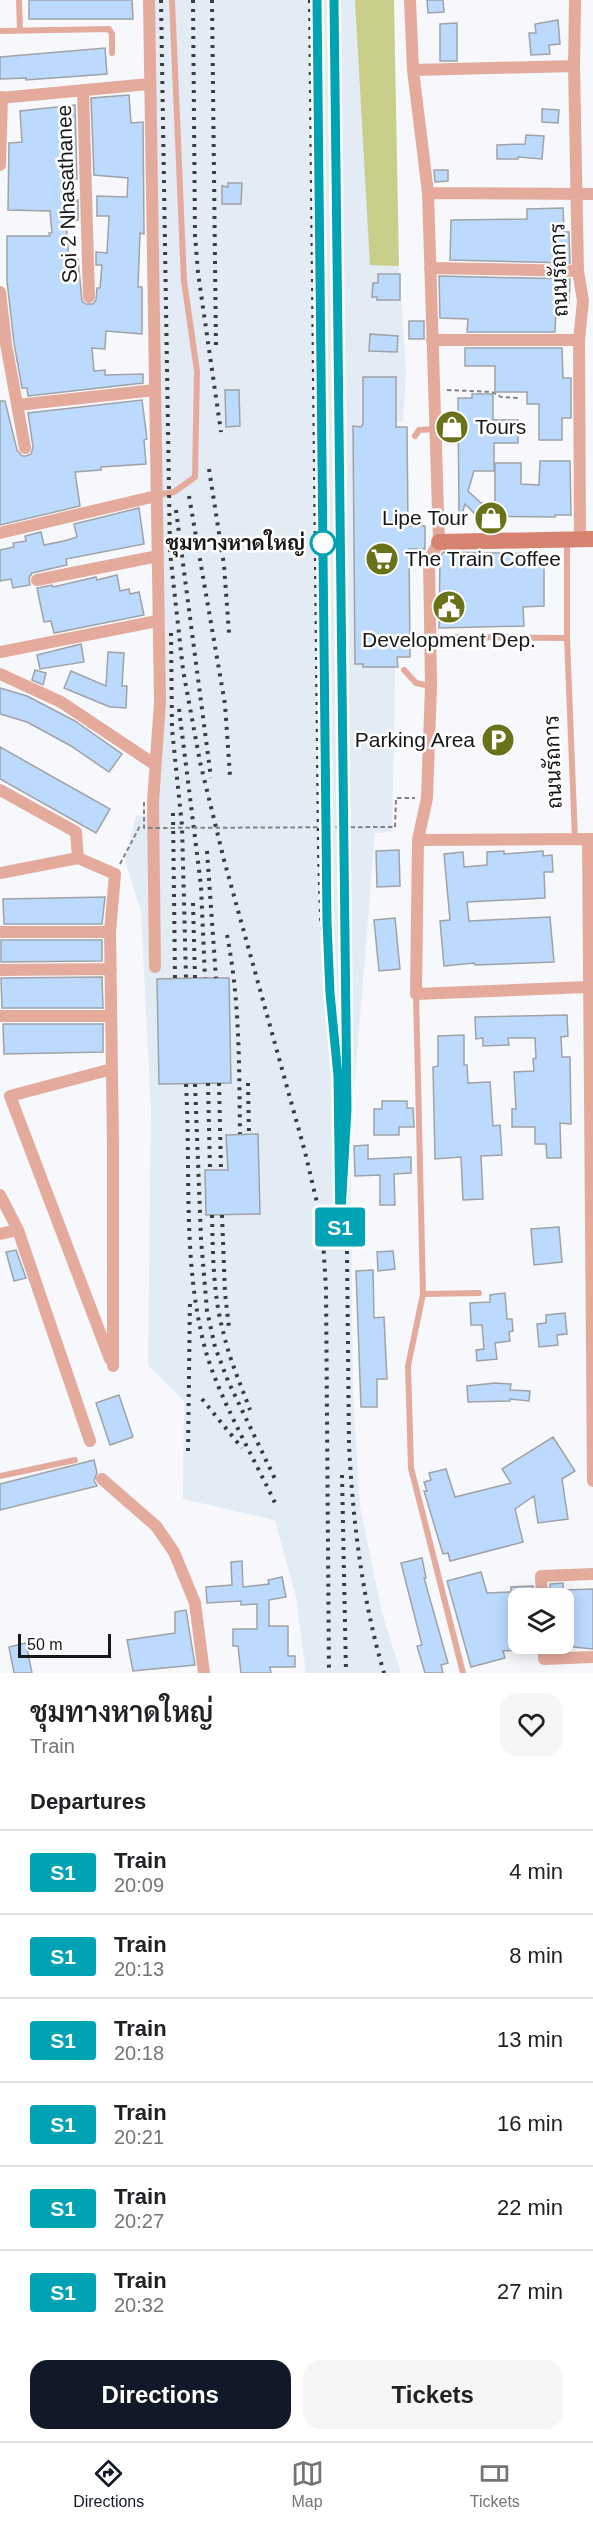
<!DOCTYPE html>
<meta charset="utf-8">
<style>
:root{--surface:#fff;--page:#f6f6f6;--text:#202124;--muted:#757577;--line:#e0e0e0;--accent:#111827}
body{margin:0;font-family:Helvetica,Sarabun,sans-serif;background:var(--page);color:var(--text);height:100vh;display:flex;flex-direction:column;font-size:22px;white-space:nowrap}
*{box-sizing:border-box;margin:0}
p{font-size:20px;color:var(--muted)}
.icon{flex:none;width:33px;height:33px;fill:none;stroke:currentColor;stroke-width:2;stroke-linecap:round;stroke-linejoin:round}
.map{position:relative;height:1673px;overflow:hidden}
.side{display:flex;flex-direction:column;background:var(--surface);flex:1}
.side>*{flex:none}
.badge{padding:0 12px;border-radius:4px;font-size:21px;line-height:39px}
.buttons{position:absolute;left:508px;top:1588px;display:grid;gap:12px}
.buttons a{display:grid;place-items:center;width:66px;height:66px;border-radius:12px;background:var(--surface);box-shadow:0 3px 15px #0003;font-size:30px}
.scale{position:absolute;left:18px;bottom:15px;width:93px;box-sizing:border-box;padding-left:6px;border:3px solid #161718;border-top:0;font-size:16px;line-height:21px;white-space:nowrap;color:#161718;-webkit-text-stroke:4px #fff;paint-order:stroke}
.map>.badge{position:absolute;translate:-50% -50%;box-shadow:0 0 0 3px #fff}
h2{padding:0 30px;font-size:22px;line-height:54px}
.round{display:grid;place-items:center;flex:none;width:63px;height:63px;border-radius:18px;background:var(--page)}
.overview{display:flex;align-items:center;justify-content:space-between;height:102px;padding:0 30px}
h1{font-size:28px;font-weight:600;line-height:45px}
.button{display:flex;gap:12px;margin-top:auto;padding:12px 30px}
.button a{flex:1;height:69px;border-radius:18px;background:var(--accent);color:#fff;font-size:24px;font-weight:600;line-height:69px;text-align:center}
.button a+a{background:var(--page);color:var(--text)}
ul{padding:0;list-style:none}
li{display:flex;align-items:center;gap:18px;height:84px;padding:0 30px;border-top:2px solid var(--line)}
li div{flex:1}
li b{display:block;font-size:22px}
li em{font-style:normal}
li .badge{min-width:66px;font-weight:700;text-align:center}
.tabs{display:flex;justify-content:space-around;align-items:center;height:84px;border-top:2px solid var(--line);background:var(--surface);font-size:16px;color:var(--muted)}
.tabs a{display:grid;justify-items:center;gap:3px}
.tabs .on{color:var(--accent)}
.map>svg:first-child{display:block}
.built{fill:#e3ebf4}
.green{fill:#c9ce8b}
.building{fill:#bcdafe;stroke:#a0a2a5;stroke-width:1.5}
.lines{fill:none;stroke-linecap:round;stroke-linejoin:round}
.path{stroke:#818285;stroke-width:2;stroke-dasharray:4.5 3;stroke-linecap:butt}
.lane{stroke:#e4ab9d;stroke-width:6}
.street{stroke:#e4ab9d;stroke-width:12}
.secondary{stroke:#d6836f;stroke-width:16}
.rail{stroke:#3b3c3d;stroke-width:4;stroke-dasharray:3 6;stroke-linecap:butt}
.path-bridge{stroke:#818285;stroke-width:2;stroke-dasharray:4.5 3;stroke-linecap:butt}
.line-casing{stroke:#fff;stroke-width:14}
.line{stroke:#00a3b4;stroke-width:9}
.stop-dot{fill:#fff;stroke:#00a3b4;stroke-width:3}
.labels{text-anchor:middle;stroke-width:5;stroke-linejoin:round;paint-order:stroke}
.street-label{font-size:21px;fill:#161718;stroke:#fff}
.poi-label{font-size:21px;fill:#161718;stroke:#fff;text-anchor:start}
.stop-label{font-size:21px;font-weight:bold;fill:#161718;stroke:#fff;text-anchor:end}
</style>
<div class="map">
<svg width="593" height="1673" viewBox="0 0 593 1673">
<rect width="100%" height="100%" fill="#f6f8fc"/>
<!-- built -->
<path class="built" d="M150,0H391L393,176L406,373L403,421L391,424L395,679L392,832L375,833L350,1140L353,1393L360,1507L382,1613L401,1673H306L296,1597L275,1520L183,1499L184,1401L148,1365L151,1110L141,911L125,861L136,816L156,815Z"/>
<!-- green -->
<path class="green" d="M355,0H394L399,266L370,265Z"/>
<!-- building -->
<path class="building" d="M29,0H132L133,19H29Z
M427,0H443L444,12L428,13Z
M558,20L560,44L549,45L550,54L531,55L529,33H536L535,24Z
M457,23V61H440V24Z
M105,48L107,74L26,80V78L0,79V57Z
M129,95L131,123L143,122L144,234L140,233L138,287H142V334L106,331L105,349L92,348L94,371L105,370V375L143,374V383L28,396L27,388H22L14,343L7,281V236H50L49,233H52L50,211L8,210L9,143L22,142L20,111L75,105L77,179H73L75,201L78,200V220L66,221L69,260L78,259L82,301L86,304H93L96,300L97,288H100L102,265H96V252L107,253L109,216H97V196L127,197L128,178L94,175L91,98Z
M542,109L559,110L558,123L542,122Z
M526,135L544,136L542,159L518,157V159H497V145L525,144Z
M434,170H448V181L435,182Z
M228,183H242L241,204H222V186L228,187Z
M563,208L564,232H569L570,263L450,260L451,220L527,219V209Z
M378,274H400V300H377V297H372L373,283H378Z
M439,276L570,279L569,308H556L555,332H467L468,319L440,318Z
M409,321H424V339H409Z
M370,334L398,336L397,352L369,351Z
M465,348H562L563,378H571V418H562V440H539V404H527V392H495V366H465Z
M363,377H396V427H407L408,526H425V549H409L410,657H397L398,667H363V664H355L353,426L361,427L363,424Z
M225,390H239L240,426L226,427Z
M472,394H493V420H518V443H494V471H474L468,491L481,503H495V463H521V484L539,485L540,461H570L571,515H555V517L477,516L465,504L462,514H459L458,398H472Z
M142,400L147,439L144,440L146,464L101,467V470L75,472L80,506L0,525V401H5L17,450L22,456H26L31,454L33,447L28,413Z
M139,508L144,544L66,559L67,565L32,573L29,578L30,585L13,588L11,579L0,581V550L14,547L13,543L26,541L25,536L41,532L44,545L64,541L77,537L74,524Z
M443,552L544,554V606L523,607L524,626L439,628L440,558Z
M117,575L120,591L129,589L130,594L139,592L144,615L54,633L51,621L44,622L37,588L52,585L53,587L96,577L97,580Z
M81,644L84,662L40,669L37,655Z
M108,652L124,653L122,686H127L126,708L110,707L64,688L71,671L106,686Z
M35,670L46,673L43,685L32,680Z
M0,688L27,696L75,721L122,754L109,772L71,746L27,722L0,714Z
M0,747L110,809L96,833L0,779Z
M399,850L400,886L377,887L376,851Z
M504,851V854L543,851V856L552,855L553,872H544L545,898L467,902L469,921L550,917L554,962L475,965L474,963L444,966L440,921L450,920L444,854L463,852L464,867L487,865V852Z
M105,897L102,924H4L3,899Z
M395,918L400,969L379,971L374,920Z
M1,940H102V961L1,962Z
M102,977L103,1008H2L1,978Z
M195,978H229L231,1083L159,1084L157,979Z
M567,1015L568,1036L561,1037L562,1057H570L571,1124L560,1123L561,1158H547L546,1144H535V1127H512V1109H516L514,1072L534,1071L533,1059L536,1058L535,1038H508L509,1045L483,1046V1038L476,1039L475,1017Z
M3,1024H103V1052L4,1054Z
M464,1035V1065H467L468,1083L490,1082L493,1126L500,1125L502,1155L481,1156L483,1199L463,1200L461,1157L435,1159L433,1067L438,1066V1036Z
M382,1101H407V1108H413L414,1127H399V1135H374V1109H382Z
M258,1134L260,1214L206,1215L205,1170H228L226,1135Z
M368,1145V1159L411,1157V1173L394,1174L395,1205H380V1175L355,1176L354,1146Z
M559,1227L562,1262L534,1265L531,1229Z
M16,1250L26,1278L14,1281L6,1252Z
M393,1251L395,1269L378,1271L377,1252Z
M373,1270L374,1318L384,1317L387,1379H377V1407H361L356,1271Z
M505,1293L507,1319H512L513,1331L509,1332L510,1341L495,1343L497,1359L477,1361L476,1350L484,1349L482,1325H471L470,1303L490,1302V1295Z
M565,1313L567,1334L557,1335L558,1345L539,1347L537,1324L546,1323V1315Z
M495,1383L511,1384L510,1390L530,1391L529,1401L510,1399V1401L468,1402L467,1386Z
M119,1395L133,1437L110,1445L96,1403Z
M553,1437L575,1471L562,1479L568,1519L538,1523L534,1496L515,1509L523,1542L450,1561L448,1553L443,1554L424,1491H427L424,1482L431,1480L429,1473L446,1469L455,1497L511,1483L502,1469Z
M94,1460L97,1473L94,1481L97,1486L0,1510V1484Z
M422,1558L426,1578H424L448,1663L441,1665L443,1673H425L417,1646L422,1645L401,1563Z
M242,1561L243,1587L269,1584L268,1580L282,1577L286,1597L269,1600V1626H288V1656H295V1667H270L271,1673H241L238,1646H233V1629H257V1604L241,1605V1601L207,1603L206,1587L232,1585L231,1562Z
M481,1572L487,1593L511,1592V1587L533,1586L534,1599H519V1650L503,1651L505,1658L471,1667L447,1581Z
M563,1583V1590L593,1589V1649L564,1646V1599H550V1584Z
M186,1610L195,1665L133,1671L127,1640L175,1633V1612Z
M26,1643L32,1673H14L9,1647Z"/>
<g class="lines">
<!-- path -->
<path class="path" d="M447,390L492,392L501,397L518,398
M395,827L396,798H415
M120,864L141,824"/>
<!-- lane -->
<path class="lane" d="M19,0L20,30
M0,31L109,29L112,34V53
M415,436L419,430L435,429
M157,495L174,492L195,477L197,371L184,281L172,0
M567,540V638L575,839
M430,637L567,638
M404,670L416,683L430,686
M416,994L423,1294L408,1366L411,1468L463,1673
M423,1294L479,1293
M0,1476L75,1460"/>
<!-- street -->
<path class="street" d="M149,0L160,702L153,802L155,967
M410,0L413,70L428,193L439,542L429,560L431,686L427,798L418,840L416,994L588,987
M575,0L574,66L578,271L583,301L579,340L580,539
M413,70L574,66
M83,90L89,297
M0,98L149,84
M0,165L2,97
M428,193L593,194
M430,268L578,271
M0,292L6,344L25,448
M432,340H579
M17,405L155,390
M0,533L156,496
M37,580L158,556
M0,652L157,621
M0,674L61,702L154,764
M0,790L76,832L78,858
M588,839L593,1481
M418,840L593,839
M0,873L78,858L115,874L110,932L113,1145V1366
M0,932H110
M0,970L111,969
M0,1016H111
M0,1195L18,1230L90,1441
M0,1234L18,1230
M110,1359L10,1096L112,1069
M102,1479L156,1526L174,1552L195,1603L204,1673
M542,1599L541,1576L593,1574
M544,1644V1659L593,1657"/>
<!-- secondary -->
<path class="secondary" d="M439,542L593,539"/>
<!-- rail -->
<path class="rail" d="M161,0L170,552L183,670L200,762L224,860L305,1152L322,1224L326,1289L329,1673
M193,0L195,235L198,273L221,432
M212,0L216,348
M310,0L319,852L321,918L338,1067
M334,0L349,1445C353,1522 362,1599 384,1673
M209,469L224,565L229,633
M189,496L225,704L230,776
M176,510L211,778
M171,633L172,729L182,826L186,978
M179,709L201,886L205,978
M173,813L175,978
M207,851L216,978
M193,903L195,978
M227,935C240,1001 239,1067 240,1134
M208,1083L210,1170
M219,1083L221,1170
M248,1083L249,1134
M186,1084C191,1173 182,1265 206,1352C220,1400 254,1458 276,1505
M195,1084L201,1239L207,1311L215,1347L228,1381L277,1483
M212,1215C213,1256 213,1296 224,1335C230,1361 241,1385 250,1410
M222,1215L225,1293L229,1328
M202,1399L242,1448
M188,1451L190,1299
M342,1475L346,1673"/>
<!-- path-bridge -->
<path class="path-bridge" d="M144,802V828L395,827"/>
</g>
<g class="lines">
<defs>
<path id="line" d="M317,0L327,922L330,993L338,1076L340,1228L347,1109L334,0"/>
</defs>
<!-- line casing -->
<use href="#line" class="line-casing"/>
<!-- line -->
<use href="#line" class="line"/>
</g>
<!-- icons -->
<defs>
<symbol id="shop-disc" viewBox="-11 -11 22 22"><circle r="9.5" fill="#6a7219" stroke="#fff"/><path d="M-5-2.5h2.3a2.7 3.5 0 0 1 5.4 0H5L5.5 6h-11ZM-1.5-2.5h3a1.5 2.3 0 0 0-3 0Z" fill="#fff"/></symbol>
<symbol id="supermarket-disc" viewBox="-11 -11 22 22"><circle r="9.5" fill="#6a7219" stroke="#fff"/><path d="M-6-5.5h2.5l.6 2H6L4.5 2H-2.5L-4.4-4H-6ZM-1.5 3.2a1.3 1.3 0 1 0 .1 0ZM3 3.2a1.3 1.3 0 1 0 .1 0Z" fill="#fff"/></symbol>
<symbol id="civic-disc" viewBox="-11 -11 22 22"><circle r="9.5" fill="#6a7219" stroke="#fff"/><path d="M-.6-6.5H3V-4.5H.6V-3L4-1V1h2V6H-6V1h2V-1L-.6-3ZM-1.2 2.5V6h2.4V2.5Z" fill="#fff"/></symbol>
<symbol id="parking-disc" viewBox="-11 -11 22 22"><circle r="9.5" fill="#6a7219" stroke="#fff"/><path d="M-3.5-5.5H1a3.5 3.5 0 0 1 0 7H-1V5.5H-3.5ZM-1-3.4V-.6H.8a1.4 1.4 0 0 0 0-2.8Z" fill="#fff"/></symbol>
</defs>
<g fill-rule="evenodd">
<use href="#shop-disc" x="433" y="408" width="38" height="38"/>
<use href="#shop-disc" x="472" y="499" width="38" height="38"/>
<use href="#supermarket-disc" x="363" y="540" width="38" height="38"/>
<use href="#civic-disc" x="430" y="588" width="38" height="38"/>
<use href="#parking-disc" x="479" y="721" width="38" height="38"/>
</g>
<!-- markers -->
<circle class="stop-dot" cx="323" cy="543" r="12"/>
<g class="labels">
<!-- street labels -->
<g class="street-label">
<text transform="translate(67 194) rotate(-92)" y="7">Soi 2 Nhasathanee</text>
<text transform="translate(559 270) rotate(-92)" y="7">ถนนรัถการ</text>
<text transform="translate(553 762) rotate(-92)" y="7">ถนนรัถการ</text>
</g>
<!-- poi labels -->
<g class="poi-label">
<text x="475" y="434">Tours</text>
<text x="468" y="525" text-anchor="end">Lipe Tour</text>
<text x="405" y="566">The Train Coffee</text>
<text x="449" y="647" text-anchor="middle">Development Dep.</text>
<text x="475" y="747" text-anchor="end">Parking Area</text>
</g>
<!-- stop labels -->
<g class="stop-label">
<text x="305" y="550">ชุมทางหาดใหญ่</text>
</g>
</g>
</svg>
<div class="buttons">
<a><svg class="icon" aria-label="layers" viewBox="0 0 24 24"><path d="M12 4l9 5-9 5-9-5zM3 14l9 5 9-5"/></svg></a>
</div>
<div class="scale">50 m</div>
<b class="badge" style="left:340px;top:1227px;background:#00a3b4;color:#fff">S1</b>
</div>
<section class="side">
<div class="overview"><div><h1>ชุมทางหาดใหญ่</h1><p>Train</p></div><a class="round"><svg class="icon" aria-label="heart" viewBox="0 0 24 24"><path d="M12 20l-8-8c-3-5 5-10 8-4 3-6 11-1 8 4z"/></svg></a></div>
<h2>Departures</h2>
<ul>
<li><span class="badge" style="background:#00a3b4;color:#fff">S1</span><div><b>Train</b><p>20:09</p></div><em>4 min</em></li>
<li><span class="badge" style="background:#00a3b4;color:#fff">S1</span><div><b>Train</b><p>20:13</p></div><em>8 min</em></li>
<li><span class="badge" style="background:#00a3b4;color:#fff">S1</span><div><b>Train</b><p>20:18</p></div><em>13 min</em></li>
<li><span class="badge" style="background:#00a3b4;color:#fff">S1</span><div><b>Train</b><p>20:21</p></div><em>16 min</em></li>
<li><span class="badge" style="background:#00a3b4;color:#fff">S1</span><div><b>Train</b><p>20:27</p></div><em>22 min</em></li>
<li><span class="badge" style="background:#00a3b4;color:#fff">S1</span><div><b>Train</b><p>20:32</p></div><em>27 min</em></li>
</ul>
<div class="button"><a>Directions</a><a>Tickets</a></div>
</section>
<nav class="tabs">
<a class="on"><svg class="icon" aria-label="directions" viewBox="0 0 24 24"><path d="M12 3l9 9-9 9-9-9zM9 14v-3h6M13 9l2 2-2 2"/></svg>Directions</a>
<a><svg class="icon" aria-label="map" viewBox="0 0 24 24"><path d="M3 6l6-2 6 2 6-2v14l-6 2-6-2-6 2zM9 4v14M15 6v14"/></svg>Map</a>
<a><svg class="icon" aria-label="tickets" viewBox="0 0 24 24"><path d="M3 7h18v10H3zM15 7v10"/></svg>Tickets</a>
</nav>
